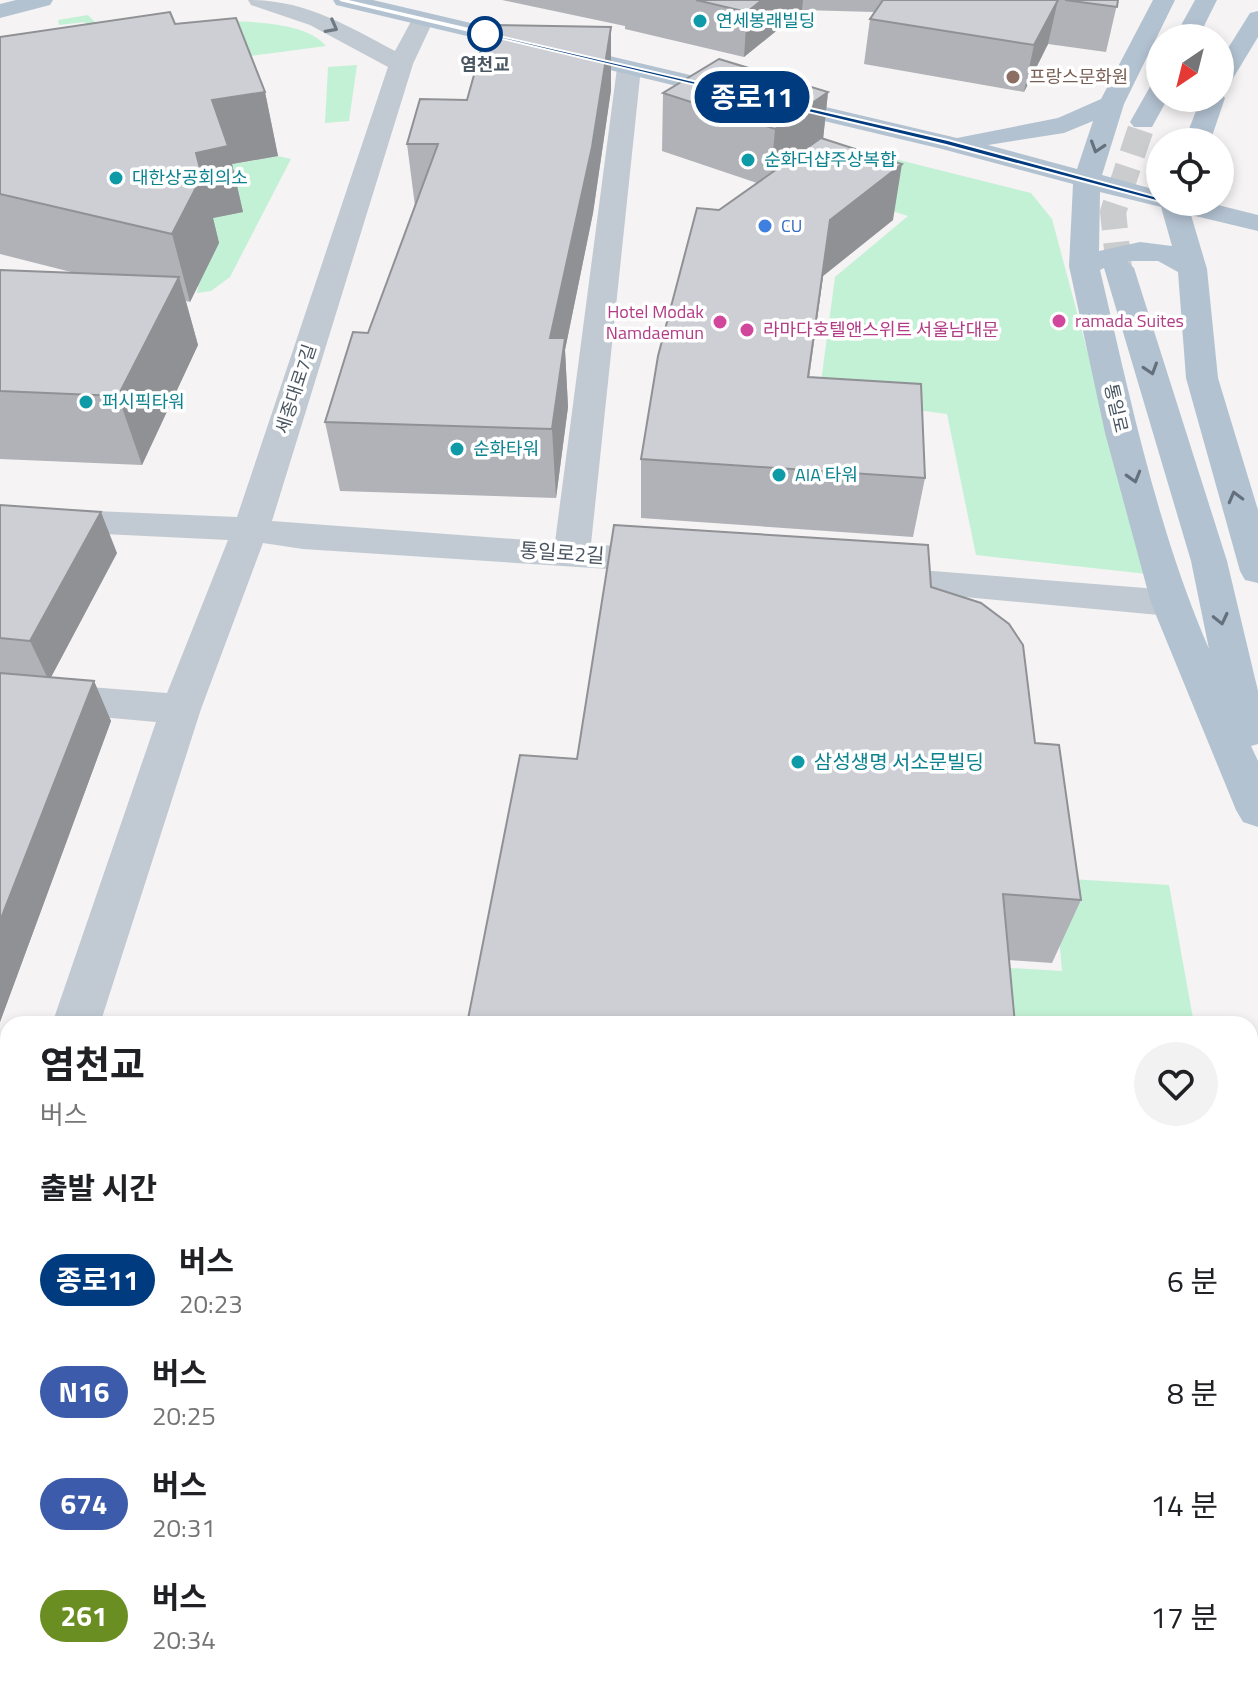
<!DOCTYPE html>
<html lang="ko">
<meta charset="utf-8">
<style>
:root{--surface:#fff;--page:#f2f2f2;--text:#202124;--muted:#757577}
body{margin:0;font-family:"Titillium Web","Noto Sans KR",sans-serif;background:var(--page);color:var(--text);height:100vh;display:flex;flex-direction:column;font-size:30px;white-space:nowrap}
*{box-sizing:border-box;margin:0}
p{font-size:26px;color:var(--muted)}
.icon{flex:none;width:44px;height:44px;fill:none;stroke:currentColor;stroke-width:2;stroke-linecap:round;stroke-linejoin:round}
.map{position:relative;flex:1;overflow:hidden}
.side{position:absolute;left:0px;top:1016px;width:1258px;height:674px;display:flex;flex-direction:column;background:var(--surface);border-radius:24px 24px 0 0;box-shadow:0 4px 12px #0003}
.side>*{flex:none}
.badge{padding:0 16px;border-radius:26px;font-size:28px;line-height:52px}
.needle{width:52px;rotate:215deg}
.fabs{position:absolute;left:1146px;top:24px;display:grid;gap:16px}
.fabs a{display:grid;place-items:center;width:88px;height:88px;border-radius:50%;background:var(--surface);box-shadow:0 4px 12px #0003;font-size:40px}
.map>.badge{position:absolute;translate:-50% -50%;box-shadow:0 0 0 4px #fff}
h2{padding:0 40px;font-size:30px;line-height:72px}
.round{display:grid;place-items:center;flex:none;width:84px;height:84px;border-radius:42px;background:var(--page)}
.overview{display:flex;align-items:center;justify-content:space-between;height:136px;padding:0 40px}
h1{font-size:38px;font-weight:700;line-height:60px}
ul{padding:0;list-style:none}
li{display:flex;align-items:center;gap:24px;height:112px;padding:0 40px}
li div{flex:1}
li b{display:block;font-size:30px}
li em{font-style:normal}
li .badge{min-width:88px;font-weight:700;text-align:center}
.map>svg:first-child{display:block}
.green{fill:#c3f1d5}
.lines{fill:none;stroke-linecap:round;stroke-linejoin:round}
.major-tunnel{stroke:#caccce;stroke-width:26;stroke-dasharray:26 13;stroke-linecap:butt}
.minor{fill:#c1cad2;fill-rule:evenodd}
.major{fill:#b3c2d1;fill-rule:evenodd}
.wall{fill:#b0b2b7}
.shaded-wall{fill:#909195}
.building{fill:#cdcfd5;stroke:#909195;stroke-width:2}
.oneway{stroke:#6e7983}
.oneway2{stroke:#64717d}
.line{fill:#003b80;stroke:#fff;stroke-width:2}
.culture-dot{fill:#0f9aa8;stroke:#fff;stroke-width:3}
.stop-dot{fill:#fff;stroke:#003b80;stroke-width:4}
.education-dot{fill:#8d6e63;stroke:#fff;stroke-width:3}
.shop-dot{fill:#3f7fe0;stroke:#fff;stroke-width:3}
.hotel-dot{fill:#d1479c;stroke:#fff;stroke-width:3}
.labels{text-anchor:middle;stroke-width:7;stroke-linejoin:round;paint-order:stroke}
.far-culture-label{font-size:18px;fill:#0d838f;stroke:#fff;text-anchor:start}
.far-stop-label{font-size:18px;font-weight:bold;fill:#4a5661;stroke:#fff}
.far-education-label{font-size:18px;fill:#785e54;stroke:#fff;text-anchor:start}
.far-shop-label{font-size:18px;fill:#366cbe;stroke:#fff;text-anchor:start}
.far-hotel-label{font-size:18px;fill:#b23c85;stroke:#fff;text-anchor:start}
.far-street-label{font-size:18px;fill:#4a5661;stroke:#fff}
.street-label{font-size:20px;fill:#4a5661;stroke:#fff}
.culture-label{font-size:20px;fill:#0d838f;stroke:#fff;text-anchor:start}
</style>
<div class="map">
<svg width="1258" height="1689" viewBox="0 0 1258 1689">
<rect width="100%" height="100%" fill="#f5f3f3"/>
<!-- green -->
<path class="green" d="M88,15L102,29C154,26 294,6 326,46L106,75L85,22L59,25L58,20Z
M357,65L349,121L325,123L328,67Z
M843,146L1031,193L1052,219L1147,574L976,555L947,414L819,397L835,277L908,216L826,190Z
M278,156L291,159L230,277L211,291L197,293L213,218L239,212L227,165Z
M1054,878L1169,885L1194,1024H998L994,967L1062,971Z
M1250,1333C1256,1367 1258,1437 1250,1467Z"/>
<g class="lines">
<!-- major-tunnel -->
<path class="major-tunnel" d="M1119,268L1113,212L1143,122"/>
<!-- minor -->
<path class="minor" d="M248,0C306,0 345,25 395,51L415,14L423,12L434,19L413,64L272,521L555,542L617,68L629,61L641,68L591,544L683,552L688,561L683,570L670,573L303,549L263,543L201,709L100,1024H52L156,722L0,708V680L167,693L228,540L0,529V507L237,517L388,67L310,25L251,5Z
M870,566L1170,590L1183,594L1189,603L1183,612L1170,616L857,587L851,578L857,569Z
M8,1174V1234L0,1238V1177Z"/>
<!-- major -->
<path class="major" d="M16,0H53L50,5L0,18V4Z
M333,0H373L957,138L1058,118L1101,99L1153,0H1175L1124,104L1102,175L1160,191V202H1206L1258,215V231L1191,215L1207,269L1218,378L1258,510V583L1245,580L1240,571L1186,378L1178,272L1158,261H1127L1134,268L1227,561L1258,691V744L1251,746L1258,761V827L1243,822L1236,810L1151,603L1105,433L1069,266L1073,184L942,149L336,5ZM1093,121L1077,169L988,145L1064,133ZM1100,192L1161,207L1172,246L1140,242L1099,251ZM1104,268L1191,561L1209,649C1157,529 1130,397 1100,270Z
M1195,0H1217L1198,38H1174Z
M1258,11V37L1229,85L1220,87V61L1250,13Z
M1160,83V98H1168L1152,127H1134L1130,122L1151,85Z
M1220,92L1225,98L1210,142H1184L1201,98H1220Z
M0,1225L8,1228V1282L0,1279Z
M0,1428L8,1431V1492L0,1489Z
M1250,1655L1258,1659V1689H1202L1199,1682H1250Z
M517,1682H597L600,1689H520Z"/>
</g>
<!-- wall -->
<path class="wall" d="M502,0H1118L1106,52L1048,44L1024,92L864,64L870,19L874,12L802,10L744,57L625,29V26Z
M175,24L265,92L278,156L232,164L243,212L213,218L219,243L190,302L186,301L198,345L142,465L0,459V270L75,273L0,254V37Z
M611,90L593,213L565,350L568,407L556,498L340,491L325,422L368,333L415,206L407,144Z
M828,92L823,138L893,220L823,276L809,377L925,478L913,537L641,518V459L719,210L757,183L662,151L663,93Z
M0,505L117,553L51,677L94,681L111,721L0,1022Z
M931,587L1035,743L1081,900L1052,963L1009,960L577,759Z"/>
<!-- shaded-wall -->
<path class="shaded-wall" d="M762,0H803L802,10L744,57L747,12Z
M1058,0L1048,44L1024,92L1034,45Z
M611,27V90L593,213L565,350L568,407L556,498L552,429L550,338Z
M265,92L278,156L232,164L243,212L213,218L219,243L190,302L172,234L212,100Z
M828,92L822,150L770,188L775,129Z
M902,164L893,220L823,276L801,436L830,220Z
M179,277L198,345L142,465L118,396Z
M101,512L117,553L49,681L30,641Z
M94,681L111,721L0,1022V921Z"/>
<!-- building -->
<path class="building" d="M696,0H762L747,12Z
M883,0H1058L1034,45L870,19Z
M1065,0H1118L1117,7Z
M170,12L175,24L236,18L265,92L212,100L228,146L196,153L202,176L172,234L0,194V37Z
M488,25L611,27L592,147L550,338H565L552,429L325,422L353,332L368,333L438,144H407L420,99L467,100Z
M719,59L828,92L775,129L663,93Z
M821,138L902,164L830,220L808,377L921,384L925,478L641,459L658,356L697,208L719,210Z
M0,270L179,277L118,396L0,391Z
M0,505L101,512L30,641L0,638Z
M614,525L928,545L931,587L981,603L1009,624L1023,645L1035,743L1059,745L1081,900L1003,894L1015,1024H467L520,755L577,759Z
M0,673L94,681L0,921Z
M0,1607L8,1611V1682H168L183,1689H0Z"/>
<!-- one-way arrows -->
<defs><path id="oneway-chevron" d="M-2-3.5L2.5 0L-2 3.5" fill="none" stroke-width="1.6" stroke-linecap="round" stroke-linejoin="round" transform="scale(2)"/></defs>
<use class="oneway" href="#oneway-chevron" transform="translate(332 27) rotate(28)"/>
<g class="oneway2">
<use href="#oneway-chevron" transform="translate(1097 147) rotate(108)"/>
<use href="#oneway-chevron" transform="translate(1151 369) rotate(72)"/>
<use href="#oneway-chevron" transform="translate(1134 477) rotate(74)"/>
<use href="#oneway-chevron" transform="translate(1235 497) rotate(-105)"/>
<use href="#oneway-chevron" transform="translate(1221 619) rotate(77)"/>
</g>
<!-- line -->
<path class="line" d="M340,0H344L948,140L1165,199L1160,202L946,145Z"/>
<!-- markers -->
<g class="culture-dot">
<circle cx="700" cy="21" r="8"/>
<circle cx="748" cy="160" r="8"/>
<circle cx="116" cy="178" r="8"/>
<circle cx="86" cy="402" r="8"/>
<circle cx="457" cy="449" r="8"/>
<circle cx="779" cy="475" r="8"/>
<circle cx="798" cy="762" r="8"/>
</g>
<circle class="stop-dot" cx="485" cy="34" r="16"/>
<circle class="education-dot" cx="1013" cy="77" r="8"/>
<circle class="shop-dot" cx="765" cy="226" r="8"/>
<g class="hotel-dot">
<circle cx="1059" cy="321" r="8"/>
<circle cx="720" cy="322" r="8"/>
<circle cx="747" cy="330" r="8"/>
</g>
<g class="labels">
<!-- far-culture labels -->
<g class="far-culture-label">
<text x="716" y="27">연세봉래빌딩</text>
<text x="764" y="166">순화더샵주상복합</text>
<text x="132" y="184">대한상공회의소</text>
<text x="102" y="408">퍼시픽타워</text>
<text x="473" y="455">순화타워</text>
<text x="795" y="481">AIA 타워</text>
</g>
<!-- far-stop labels -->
<g class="far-stop-label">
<text x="485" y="71">염천교</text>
</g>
<!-- far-education labels -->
<g class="far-education-label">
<text x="1029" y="83">프랑스문화원</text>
</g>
<!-- far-shop labels -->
<g class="far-shop-label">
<text x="781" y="232">CU</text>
</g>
<!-- far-hotel labels -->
<g class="far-hotel-label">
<text x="704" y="318" text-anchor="end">Hotel Modak<tspan x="704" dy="21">Namdaemun</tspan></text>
<text x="1075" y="327">ramada Suites</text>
<text x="763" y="336">라마다호텔앤스위트 서울남대문</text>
</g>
<!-- far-street labels -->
<g class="far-street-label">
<text transform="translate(296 389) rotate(-72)" y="6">세종대로7길</text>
<text transform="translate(1116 408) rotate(77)" y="6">통일로</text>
</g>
<!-- street labels -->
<g class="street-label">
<text transform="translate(562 553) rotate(4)" y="7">통일로2길</text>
</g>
<!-- culture labels -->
<g class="culture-label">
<text x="814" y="769">삼성생명 서소문빌딩</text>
</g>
</g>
</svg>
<div class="fabs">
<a><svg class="needle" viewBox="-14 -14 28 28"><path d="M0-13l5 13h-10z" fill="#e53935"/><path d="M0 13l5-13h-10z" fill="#757577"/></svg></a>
<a><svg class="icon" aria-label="locate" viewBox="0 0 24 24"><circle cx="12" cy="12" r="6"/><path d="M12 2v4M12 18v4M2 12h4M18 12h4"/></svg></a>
</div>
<b class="badge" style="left:752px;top:97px;background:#003b80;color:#fff">종로11</b>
<section class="side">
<div class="overview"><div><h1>염천교</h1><p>버스</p></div><a class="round"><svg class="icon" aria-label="heart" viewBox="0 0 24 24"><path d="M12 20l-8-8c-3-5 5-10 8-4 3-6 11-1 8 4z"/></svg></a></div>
<h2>출발 시간</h2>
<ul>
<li><span class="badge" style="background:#003b80;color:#fff">종로11</span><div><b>버스</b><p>20:23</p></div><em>6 분</em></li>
<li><span class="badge" style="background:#3d5bab;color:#fff">N16</span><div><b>버스</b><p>20:25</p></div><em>8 분</em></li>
<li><span class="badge" style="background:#3d5bab;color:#fff">674</span><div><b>버스</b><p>20:31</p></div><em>14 분</em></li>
<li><span class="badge" style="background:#6b8e23;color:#fff">261</span><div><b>버스</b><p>20:34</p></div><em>17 분</em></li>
</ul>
</section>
</div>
